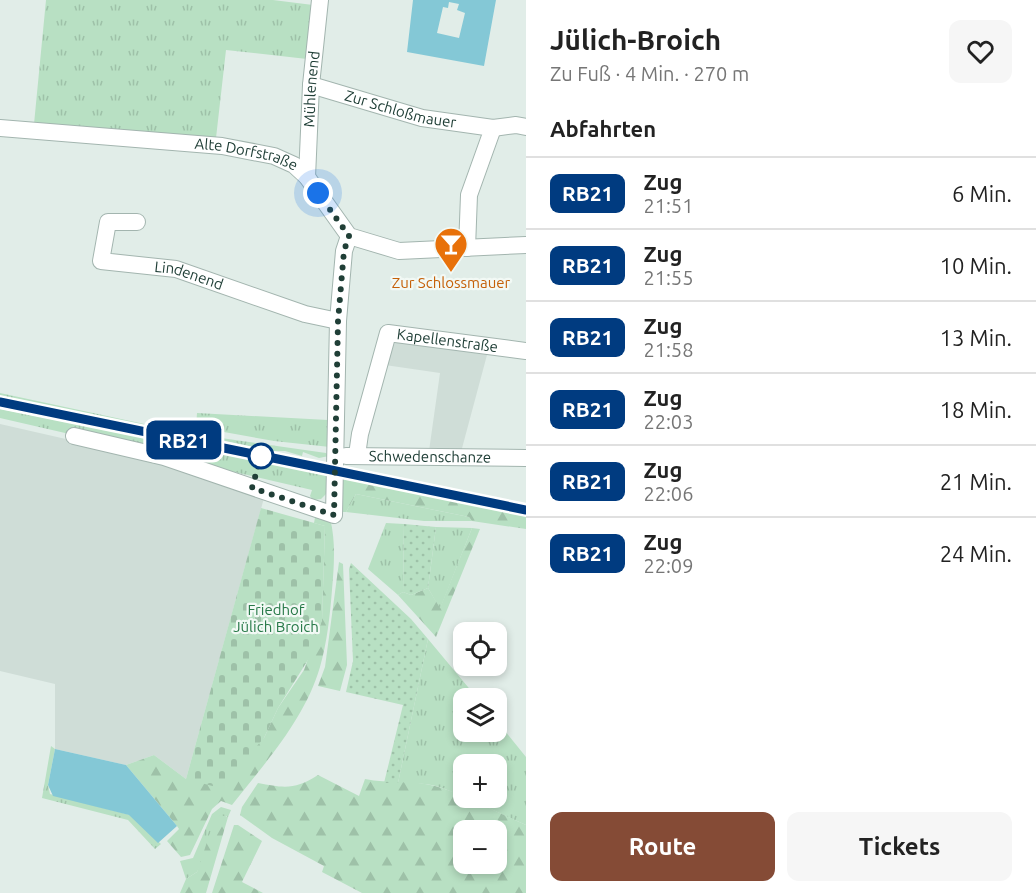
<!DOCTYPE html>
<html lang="de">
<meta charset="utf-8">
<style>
:root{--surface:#fff;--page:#f6f6f6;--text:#222;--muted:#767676;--line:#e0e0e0;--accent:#854b36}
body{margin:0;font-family:Ubuntu,sans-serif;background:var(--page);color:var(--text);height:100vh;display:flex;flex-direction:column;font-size:22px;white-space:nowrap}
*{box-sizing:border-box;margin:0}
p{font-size:20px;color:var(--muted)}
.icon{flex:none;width:33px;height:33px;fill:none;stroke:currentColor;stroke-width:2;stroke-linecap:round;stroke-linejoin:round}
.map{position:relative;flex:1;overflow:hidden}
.side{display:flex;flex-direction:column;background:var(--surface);width:510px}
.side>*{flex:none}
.badge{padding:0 12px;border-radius:9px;font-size:21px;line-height:39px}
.tools{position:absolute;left:453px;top:622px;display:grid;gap:12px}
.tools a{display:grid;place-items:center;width:54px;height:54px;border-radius:12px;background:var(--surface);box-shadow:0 3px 9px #0003;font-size:30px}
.you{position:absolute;width:30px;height:30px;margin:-15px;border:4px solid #fff;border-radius:50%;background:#1a73e8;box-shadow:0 0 0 9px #1a73e833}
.map>.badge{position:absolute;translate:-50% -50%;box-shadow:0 0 0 3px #fff}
h2{padding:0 24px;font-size:22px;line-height:54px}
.round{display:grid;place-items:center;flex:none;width:63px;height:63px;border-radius:12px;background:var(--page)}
.overview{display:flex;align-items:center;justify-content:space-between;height:102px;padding:0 24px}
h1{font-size:28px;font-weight:600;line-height:45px}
.primary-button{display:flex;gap:12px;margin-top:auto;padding:12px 24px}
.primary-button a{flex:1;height:69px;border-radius:12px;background:var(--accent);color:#fff;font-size:24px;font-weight:600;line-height:69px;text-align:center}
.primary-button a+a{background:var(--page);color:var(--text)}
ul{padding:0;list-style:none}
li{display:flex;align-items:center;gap:18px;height:72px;padding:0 24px;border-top:2px solid var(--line)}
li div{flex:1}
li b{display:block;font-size:22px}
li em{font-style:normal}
li .badge{min-width:66px;font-weight:700;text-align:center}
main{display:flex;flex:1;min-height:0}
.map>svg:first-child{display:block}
.built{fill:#cfddd7}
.grass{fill:url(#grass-tufts);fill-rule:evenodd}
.forest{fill:url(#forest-firs);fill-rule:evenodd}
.cemetery{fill:url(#cemetery-stones)}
.park{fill:url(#park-dots)}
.water{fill:#84c8d6;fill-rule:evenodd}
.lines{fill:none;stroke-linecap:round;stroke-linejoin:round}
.minor-casing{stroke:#a3b5af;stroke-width:18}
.minor{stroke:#fff;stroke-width:16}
.rail{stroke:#5a7a72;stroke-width:4;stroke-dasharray:12 6;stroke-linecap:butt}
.line-casing{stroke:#fff;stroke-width:14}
.line{stroke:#003b80;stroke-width:9}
.walk{stroke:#203f37;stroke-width:6;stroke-dasharray:0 10.8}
.stop-dot{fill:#fff;stroke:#003b80;stroke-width:3}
.labels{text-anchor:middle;stroke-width:4.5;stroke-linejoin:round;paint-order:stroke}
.street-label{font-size:15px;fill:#203f37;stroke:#f2f9f5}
.food-label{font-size:15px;fill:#c56008;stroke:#f2f9f5}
.park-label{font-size:15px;fill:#277948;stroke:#f2f9f5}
</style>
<main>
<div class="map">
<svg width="526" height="893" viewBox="0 0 526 893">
<defs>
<pattern id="grass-tufts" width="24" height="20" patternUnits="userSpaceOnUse" patternTransform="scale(1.5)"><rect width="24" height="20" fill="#b8e0c3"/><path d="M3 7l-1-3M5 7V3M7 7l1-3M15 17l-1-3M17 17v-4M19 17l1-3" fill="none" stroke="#9ec1a8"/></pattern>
<pattern id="forest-firs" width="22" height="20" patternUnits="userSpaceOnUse" patternTransform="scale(1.5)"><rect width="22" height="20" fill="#b8e0c3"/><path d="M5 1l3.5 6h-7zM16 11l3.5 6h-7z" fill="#9ec1a8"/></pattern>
<pattern id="cemetery-stones" width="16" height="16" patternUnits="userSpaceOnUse" patternTransform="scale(1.5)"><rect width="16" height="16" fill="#b8e0c3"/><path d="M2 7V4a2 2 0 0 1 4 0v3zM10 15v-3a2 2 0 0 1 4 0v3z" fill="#9ec1a8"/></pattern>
<pattern id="park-dots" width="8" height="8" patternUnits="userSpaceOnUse" patternTransform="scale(1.5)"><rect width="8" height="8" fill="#b8e0c3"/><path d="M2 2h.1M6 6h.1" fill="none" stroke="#9ec1a8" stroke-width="1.8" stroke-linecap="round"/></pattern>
</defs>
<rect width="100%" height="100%" fill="#e1ede8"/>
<!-- built -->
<path class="built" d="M400,341L487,355L461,452L429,451L440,373L385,365L393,345Z
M0,424L158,460L264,498L186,779L154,755L126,765L55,749V684L0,671Z"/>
<!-- grass -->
<path class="grass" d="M46,0H273L313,5L307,59L226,50L216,138L34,124Z
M0,393L186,433L326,453L329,456L319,458L303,452L302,456L285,451H272L207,437L206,442L202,441L201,438L0,398Z
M0,409L329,474V491L321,499L313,500L310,496L312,490L0,418Z
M197,413L328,420L330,447L274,441L196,427Z
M356,494L469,517L472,521H424L346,512Z
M386,523L404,524L403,592L398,595L368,569Z
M436,527L472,528L440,609L428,588Z
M428,639L478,699H464V732H496L497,721L526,757V825C497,813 467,796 436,786C424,783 410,783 398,783ZM464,765H496V798H464Z
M51,746L55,749L48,785L50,794L130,815L161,844L155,849L128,820L42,798Z
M221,807L231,810L228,817L226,816L197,872L186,879L180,861L193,858L212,814Z"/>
<!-- forest -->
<path class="forest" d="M341,476L526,516V529L472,521L469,517L356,494L346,512H342Z
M316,512L330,518C336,542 334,566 332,590C330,615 327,643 320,667C305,719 265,763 232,805L221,801L212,809L190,855L181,857L167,841L179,829L177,826L126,765L154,755L186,779L264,738L278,708L304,670L322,620L325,526L314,523Z
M472,528L480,529L436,637L398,595L403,592L411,595L428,588L440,608Z
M339,562L343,564L347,665L340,691L318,686L325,667Z
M318,775L359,796L365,779C388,784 413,780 435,786C464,794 498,813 526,825V893H362L322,872L324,866L272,838L240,815L242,807L258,783C284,788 295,790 318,775ZM464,831H496V864H464Z
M220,815L228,817L206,893H180L186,879L197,872L215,818Z
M234,825H238L262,841L242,882L263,893H212Z"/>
<!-- cemetery -->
<path class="cemetery" d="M261,508L325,526L322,620L311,655L278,708L264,738L220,788L186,779Z"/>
<!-- park -->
<path class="park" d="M404,524L436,527L428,588L411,595L403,592Z
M351,563L411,619L428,639L398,783H384L403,705L346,692L353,661L349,569Z"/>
<!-- water -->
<path class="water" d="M413,0H496L484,66L407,52ZM449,2L459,4L457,10L465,13L459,38L437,33L443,7L448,8Z
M55,749L126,765L177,826L158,843L129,815L53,796L48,785Z"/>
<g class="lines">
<defs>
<g id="minor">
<path id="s1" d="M311,85L422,118L493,128L469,195L467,248"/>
<path id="s2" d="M0,128L222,146L274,156L294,165L307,177L349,236L399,251L526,245"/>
<path d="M493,128L516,125L526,127"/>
<path id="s3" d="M307,177L311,85L320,0"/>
<path id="s4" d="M137,222H108L101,261L176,269L305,314L338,321"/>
<path d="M74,436L164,457L334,515L338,321L344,251L349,236"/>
<path id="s5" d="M357,455L360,434L388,333L526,351"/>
<path id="s6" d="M346,456L526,458"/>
</g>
</defs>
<!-- minor casing -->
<use href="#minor" class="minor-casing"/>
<!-- minor -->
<use href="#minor" class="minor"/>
<!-- rail -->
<path class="rail" d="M0,402L526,510"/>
</g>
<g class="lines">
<defs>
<path id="line" d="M0,402L526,510"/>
</defs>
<!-- line casing -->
<use href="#line" class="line-casing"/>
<!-- line -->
<use href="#line" class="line"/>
<!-- walk -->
<path class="walk" d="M261,456L252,488L334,515L338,321L344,251L349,236L318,193"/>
</g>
<!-- icons -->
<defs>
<symbol id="bar-pin" viewBox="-11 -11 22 30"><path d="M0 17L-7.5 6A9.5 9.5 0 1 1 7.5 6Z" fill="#e8710a" stroke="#f2f9f5"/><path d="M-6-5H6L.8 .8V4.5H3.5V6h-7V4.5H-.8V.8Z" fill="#fff"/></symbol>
</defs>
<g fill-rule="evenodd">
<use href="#bar-pin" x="432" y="225" width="38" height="52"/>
</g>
<!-- markers -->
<circle class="stop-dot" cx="261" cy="456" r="12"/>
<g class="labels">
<!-- street labels -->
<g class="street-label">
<text dy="5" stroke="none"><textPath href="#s3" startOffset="88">Mühlenend</textPath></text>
<text dy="5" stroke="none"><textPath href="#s1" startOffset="93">Zur Schloßmauer</textPath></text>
<text dy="5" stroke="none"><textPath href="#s2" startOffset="248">Alte Dorfstraße</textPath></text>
<text dy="5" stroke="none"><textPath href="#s4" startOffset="158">Lindenend</textPath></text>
<text dy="5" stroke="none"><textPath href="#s5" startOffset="186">Kapellenstraße</textPath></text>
<text dy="5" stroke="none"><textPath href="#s6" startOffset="84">Schwedenschanze</textPath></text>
</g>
<!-- food labels -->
<g class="food-label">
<text x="451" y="288">Zur Schlossmauer</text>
</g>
<!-- park labels -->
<g class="park-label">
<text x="276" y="615">Friedhof<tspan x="276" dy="17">Jülich Broich</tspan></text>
</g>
</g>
</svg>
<div class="tools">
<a><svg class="icon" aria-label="locate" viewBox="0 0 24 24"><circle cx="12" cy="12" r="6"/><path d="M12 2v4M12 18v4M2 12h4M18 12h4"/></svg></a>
<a><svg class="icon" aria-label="layers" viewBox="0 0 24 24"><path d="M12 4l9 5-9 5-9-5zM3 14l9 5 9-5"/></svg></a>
<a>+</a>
<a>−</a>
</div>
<div class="you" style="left:318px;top:193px"></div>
<b class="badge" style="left:184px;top:440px;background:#003b80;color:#fff">RB21</b>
</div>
<section class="side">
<div class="overview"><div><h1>Jülich-Broich</h1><p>Zu Fuß · 4 Min. · 270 m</p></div><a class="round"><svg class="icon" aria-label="heart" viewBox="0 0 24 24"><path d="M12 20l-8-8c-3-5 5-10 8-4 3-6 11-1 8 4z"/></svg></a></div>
<h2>Abfahrten</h2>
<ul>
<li><span class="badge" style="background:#003b80;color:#fff">RB21</span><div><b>Zug</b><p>21:51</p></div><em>6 Min.</em></li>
<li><span class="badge" style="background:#003b80;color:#fff">RB21</span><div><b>Zug</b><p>21:55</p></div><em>10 Min.</em></li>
<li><span class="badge" style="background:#003b80;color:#fff">RB21</span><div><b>Zug</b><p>21:58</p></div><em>13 Min.</em></li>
<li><span class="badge" style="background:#003b80;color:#fff">RB21</span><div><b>Zug</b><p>22:03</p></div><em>18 Min.</em></li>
<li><span class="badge" style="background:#003b80;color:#fff">RB21</span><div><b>Zug</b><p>22:06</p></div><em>21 Min.</em></li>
<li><span class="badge" style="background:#003b80;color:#fff">RB21</span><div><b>Zug</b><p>22:09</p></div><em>24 Min.</em></li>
</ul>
<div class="primary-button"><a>Route</a><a>Tickets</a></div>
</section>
</main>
